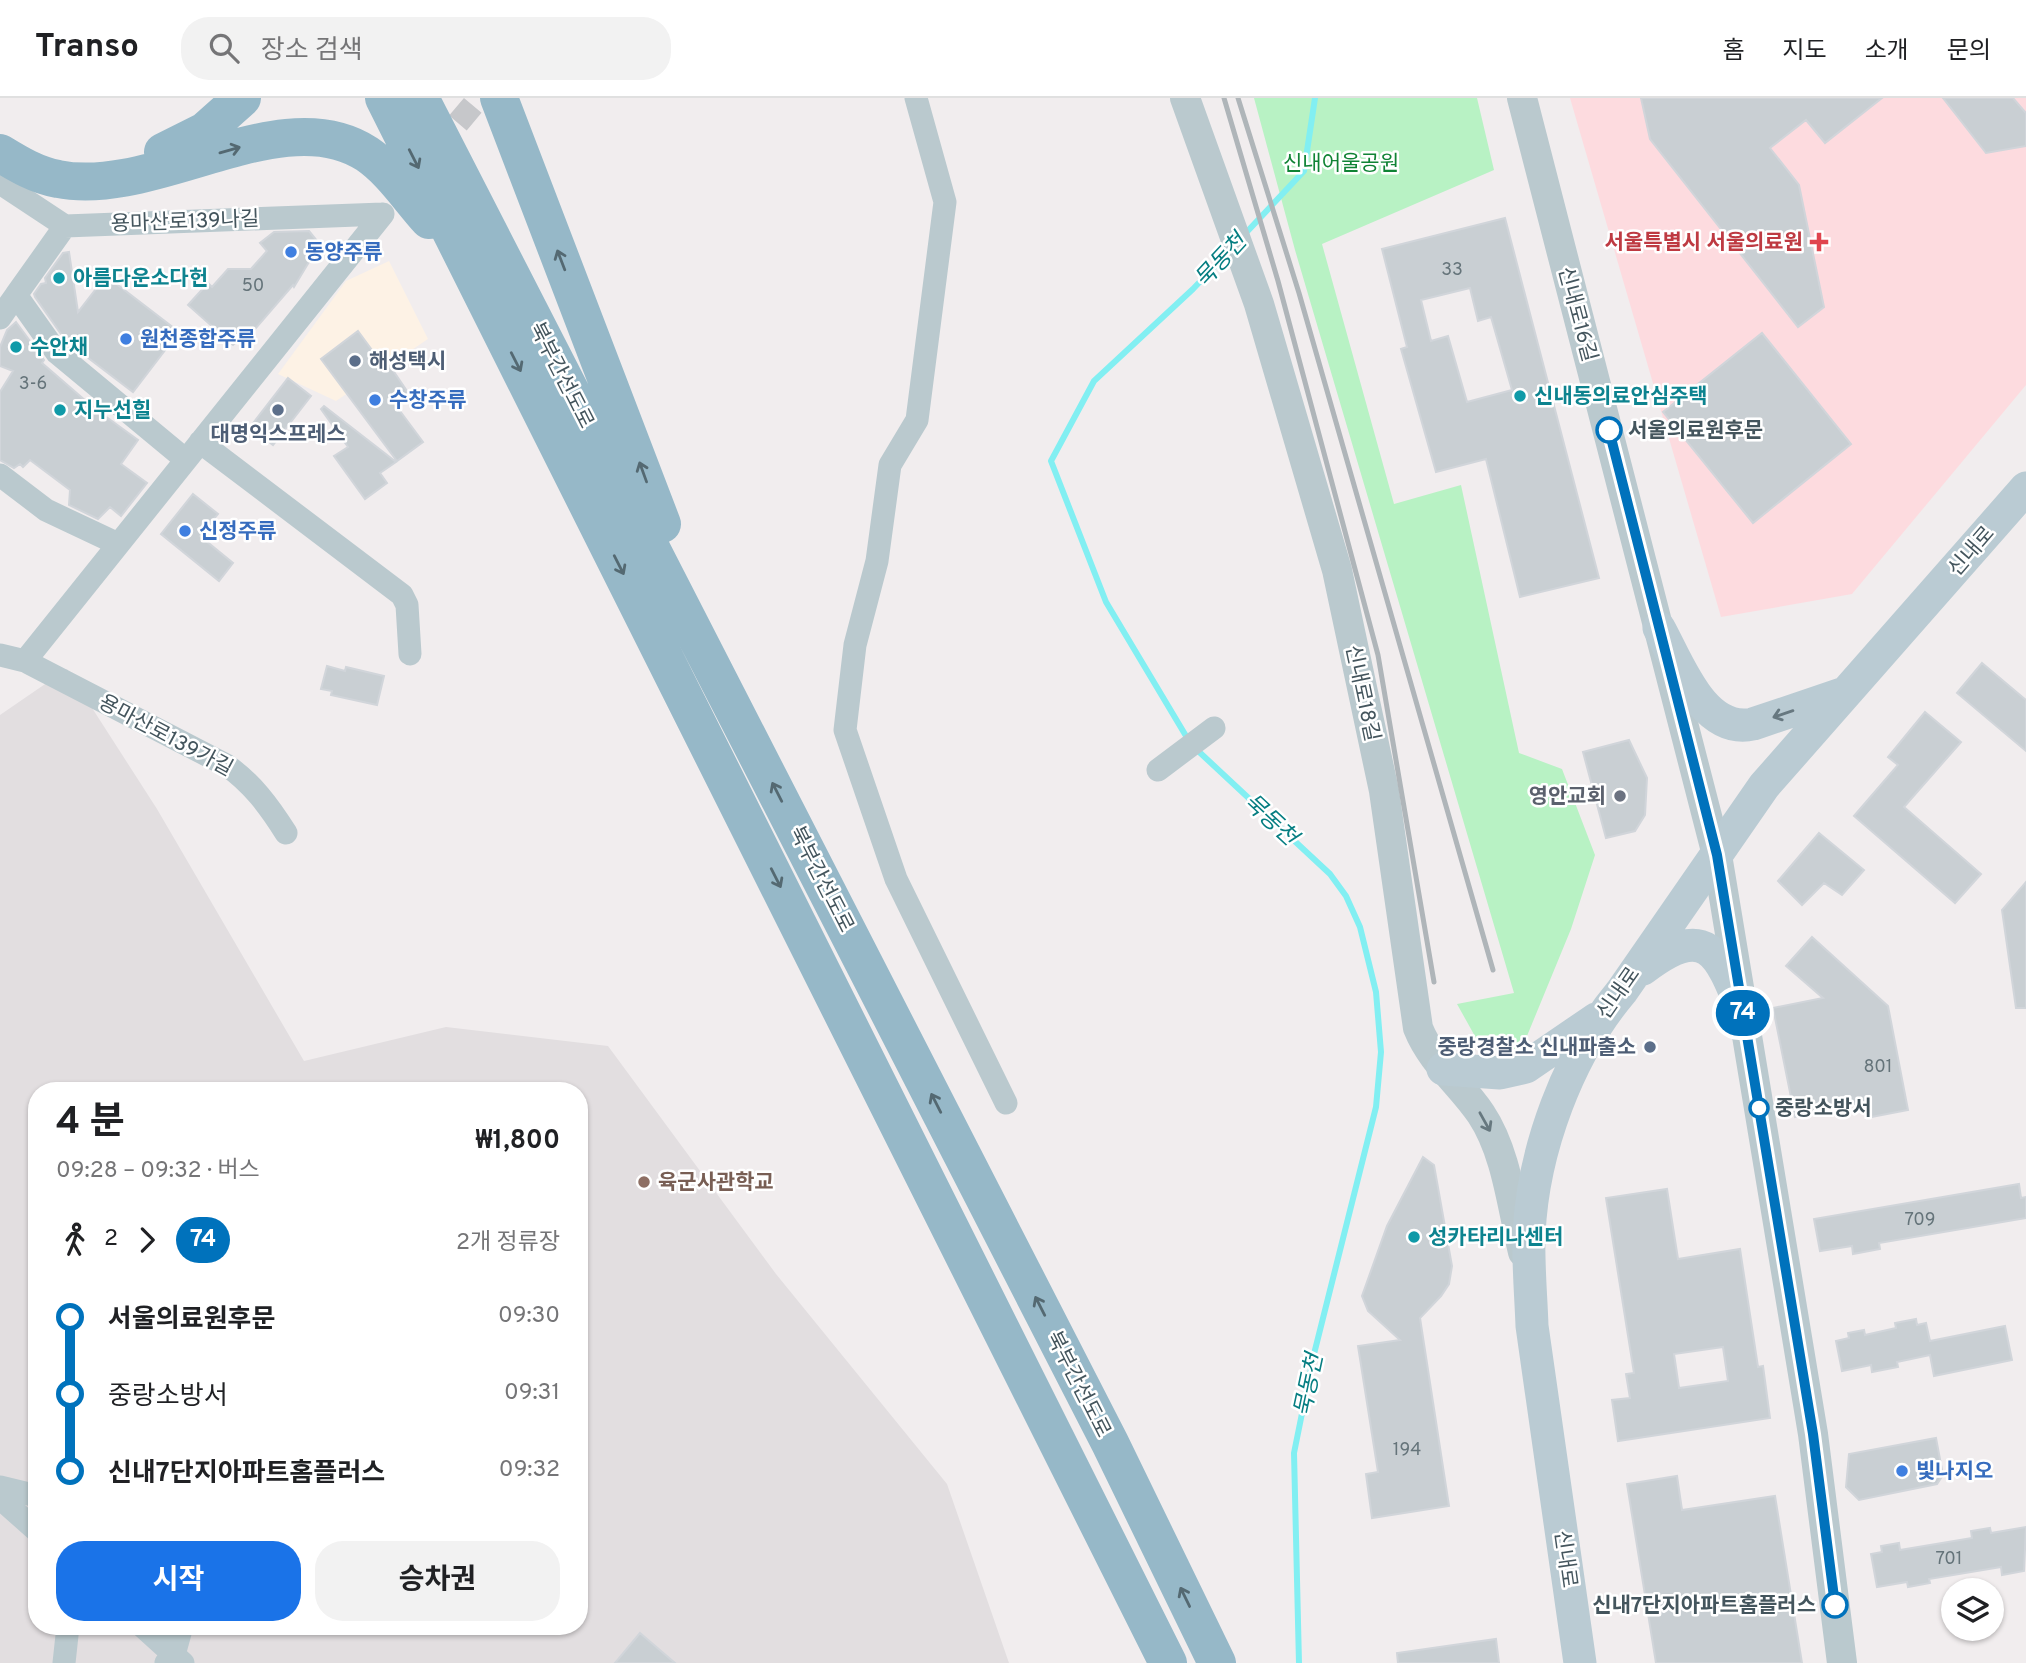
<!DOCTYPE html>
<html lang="ko">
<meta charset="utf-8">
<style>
:root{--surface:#fff;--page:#f2f2f2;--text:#202124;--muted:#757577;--line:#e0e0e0;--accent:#1a73e8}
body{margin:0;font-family:Overpass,"Noto Sans KR",sans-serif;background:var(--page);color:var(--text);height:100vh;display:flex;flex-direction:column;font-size:26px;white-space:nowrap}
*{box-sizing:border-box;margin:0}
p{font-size:23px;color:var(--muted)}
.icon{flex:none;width:38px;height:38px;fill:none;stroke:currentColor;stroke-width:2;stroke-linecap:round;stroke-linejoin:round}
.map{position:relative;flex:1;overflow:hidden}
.sheet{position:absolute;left:28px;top:984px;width:560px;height:553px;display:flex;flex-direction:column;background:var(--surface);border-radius:28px;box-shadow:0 2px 5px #0004}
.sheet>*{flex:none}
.badge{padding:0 14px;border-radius:23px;font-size:24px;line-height:46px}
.buttons{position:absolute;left:1941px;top:1480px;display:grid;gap:14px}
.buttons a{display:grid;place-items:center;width:63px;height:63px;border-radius:50%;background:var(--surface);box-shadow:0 2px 5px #0004;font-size:35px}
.map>.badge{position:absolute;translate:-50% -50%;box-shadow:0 0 0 4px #fff}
.legs{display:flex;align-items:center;gap:10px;height:77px;padding:0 28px;font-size:23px}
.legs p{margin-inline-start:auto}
.summary{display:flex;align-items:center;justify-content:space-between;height:119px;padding:0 28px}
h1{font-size:38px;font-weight:700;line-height:52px}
.action{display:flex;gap:14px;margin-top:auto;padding:14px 28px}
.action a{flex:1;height:80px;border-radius:28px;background:var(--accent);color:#fff;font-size:28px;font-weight:700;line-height:80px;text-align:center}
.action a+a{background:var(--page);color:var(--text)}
ul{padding:0 28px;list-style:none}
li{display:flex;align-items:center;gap:24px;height:77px;font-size:26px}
li i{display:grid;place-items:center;width:10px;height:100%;margin:0 9px;background:currentColor}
li i::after{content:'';width:18px;height:18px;margin:-9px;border:5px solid;border-radius:50%;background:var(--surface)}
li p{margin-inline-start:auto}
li:first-child i{background:linear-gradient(#0000 50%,currentColor 0)}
li:last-child i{background:linear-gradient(currentColor 50%,#0000 0)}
header{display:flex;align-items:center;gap:42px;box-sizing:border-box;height:98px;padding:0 35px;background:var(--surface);border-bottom:2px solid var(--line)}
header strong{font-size:33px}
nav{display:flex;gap:38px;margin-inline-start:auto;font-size:24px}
.search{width:490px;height:63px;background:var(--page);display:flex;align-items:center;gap:18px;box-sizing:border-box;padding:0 24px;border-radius:28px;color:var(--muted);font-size:26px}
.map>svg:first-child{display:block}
.commercial{fill:#fdf2e5}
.education{fill:#e2dee0;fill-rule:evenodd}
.medical{fill:#fddbdf}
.green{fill:#b8f2c4}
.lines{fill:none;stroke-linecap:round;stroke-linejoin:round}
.stream{stroke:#82eff2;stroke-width:6}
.building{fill:#c9cfd3;stroke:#d1d5da;stroke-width:2;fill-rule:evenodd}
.minor-tunnel{stroke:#c6c7ca;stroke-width:23;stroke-dasharray:23 11;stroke-linecap:butt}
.minor{stroke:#bac9ce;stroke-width:23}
.tertiary{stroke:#bac9ce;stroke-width:30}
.secondary{stroke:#bacbd3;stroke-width:33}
.trunk{stroke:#96b8c8;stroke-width:38}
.rail{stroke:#afb5b9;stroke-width:5}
.oneway{stroke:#546972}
.oneway2{stroke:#677880}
.oneway3{stroke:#67787f}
.line-1-casing{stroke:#fff;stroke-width:16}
.line-1{stroke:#0072bc;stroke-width:10}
.health-dot{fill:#e0444e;stroke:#fff;stroke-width:2.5}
.shop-dot{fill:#3f7fe0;stroke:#fff;stroke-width:2.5}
.culture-dot{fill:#0f9aa8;stroke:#fff;stroke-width:2.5}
.service-dot{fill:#5c6f8a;stroke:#fff;stroke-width:2.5}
.stop-1-dot{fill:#fff;stroke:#0072bc;stroke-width:3.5}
.worship-dot{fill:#6b7280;stroke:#fff;stroke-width:2.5}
.education-dot{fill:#8d6e63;stroke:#fff;stroke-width:2.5}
.labels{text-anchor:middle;stroke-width:5;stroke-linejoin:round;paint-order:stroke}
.number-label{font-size:18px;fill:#65747a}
.park-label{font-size:21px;fill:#108335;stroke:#fff}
.street-label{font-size:21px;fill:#44555d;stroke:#fff}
.health-label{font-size:21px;font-weight:bold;fill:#be3a42;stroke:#fff;text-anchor:end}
.shop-label{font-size:21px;font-weight:bold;fill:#366cbe;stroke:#fff;text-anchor:start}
.culture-label{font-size:21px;font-weight:bold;fill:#0d838f;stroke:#fff;text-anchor:start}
.service-label{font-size:21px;font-weight:bold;fill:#4e5e75;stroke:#fff;text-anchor:start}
.stop-label{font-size:21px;font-weight:bold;fill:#44555d;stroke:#fff;text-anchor:start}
.worship-label{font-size:21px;font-weight:bold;fill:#5b616d;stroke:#fff;text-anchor:end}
.education-label{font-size:21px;font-weight:bold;fill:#785e54;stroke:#fff;text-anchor:start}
.water-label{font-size:23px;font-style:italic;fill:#067e82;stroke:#fff}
</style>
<header>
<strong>Transo</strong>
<div class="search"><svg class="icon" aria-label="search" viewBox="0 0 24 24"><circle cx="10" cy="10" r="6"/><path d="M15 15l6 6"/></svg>장소 검색</div>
<nav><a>홈</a><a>지도</a><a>소개</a><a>문의</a></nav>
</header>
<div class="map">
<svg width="2026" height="1565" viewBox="0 0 2026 1565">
<rect width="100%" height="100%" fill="#f1edee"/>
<!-- commercial -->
<path class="commercial" d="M389,163L428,241L336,303L278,276L346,183Z"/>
<!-- education -->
<path class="education" d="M67,571L157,711L304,963L446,929L608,948L776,1176L947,1386L1009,1565H0V617ZM37,992H579V1528H37Z"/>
<!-- medical -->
<path class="medical" d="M1570,0H2026V287L1852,496L1721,519Z"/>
<!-- green -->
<path class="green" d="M1254,0H1477L1494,72L1322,146L1394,406L1461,387L1519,655L1562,671L1595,757L1571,831L1520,955L1481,949L1457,906L1514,895L1295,152Z"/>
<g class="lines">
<!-- stream -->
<path class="stream" d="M1243,138L1304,73L1315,0
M1189,643L1106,504L1051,363L1094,283L1193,191L1231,151
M1196,651L1330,776L1346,798L1360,829L1376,894L1381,954L1376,1009L1314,1256L1294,1355L1299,1565"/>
</g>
<!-- building -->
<path class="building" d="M1641,0H1882L1825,45L1806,22L1770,50L1799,87L1824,209L1798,229L1650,41Z
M1943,0H2013L2026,15V48L1986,55Z
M1505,120L1599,480L1520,499L1486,361L1436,374L1401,251L1407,249L1382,151ZM1470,190L1478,223L1491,219L1512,292L1467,304L1448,238L1431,243L1421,202Z
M309,133L322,149L315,154L294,189L293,187L243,245L239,241L233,247L188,207L208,185L212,189L228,171H251L267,153L260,145L274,134Z
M69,154L78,214L106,178L179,234L133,294L66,243L35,199L34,196L41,186L46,185L45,180L63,155Z
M16,224L44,262L42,265L94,310L138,342L121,366L147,385L121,418L110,409L98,421L69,407L70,392L30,362L23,369L20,366L14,370L0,362V294L13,273L0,268V249L7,232Z
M358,233L386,271L390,268L411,299L397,309L423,344L397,363L321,261Z
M1762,235L1851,346L1753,425L1663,314Z
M288,280L311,298L273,347L250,329Z
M324,308L396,364L380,375L387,385L365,401L334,358L348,349L321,311Z
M193,396L218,416L200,438L233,465L219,483L161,436Z
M1982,565L2026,602V653L1957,595Z
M327,568L345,573L346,569L384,578L377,607L331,597L332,593L321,591Z
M1925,614L1961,644L1904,709L1981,776L1955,805L1854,718L1898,667L1888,659Z
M1629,642L1647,680L1645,717L1635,733L1606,740L1583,654Z
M1819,735L1864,772L1842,797L1824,785L1802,807L1778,783Z
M2026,784V910H2016L2002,812Z
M1812,839L1888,908L1908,1012L1866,1020L1863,1004L1795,1019L1773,910L1823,900L1786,868Z
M1423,1059L1434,1067L1452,1168L1449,1186L1441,1198L1420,1220L1449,1408L1372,1420L1366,1376L1378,1374L1358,1248L1400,1242L1368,1213L1362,1198L1387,1128Z
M2019,1086L2021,1100L2026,1099V1120L1879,1145L1880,1151L1853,1156L1852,1148L1820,1153L1814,1121Z
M1667,1091L1678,1161L1740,1151L1758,1269L1763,1268L1770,1320L1618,1343L1612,1302L1630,1300L1626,1276L1634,1275L1606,1100ZM1723,1249L1728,1283L1679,1290L1674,1256Z
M1916,1221L1917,1227L1926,1225L1930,1243L2005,1228L2012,1262L1934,1278L1930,1257L1897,1264L1898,1269L1872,1274L1871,1267L1842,1273L1836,1243L1849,1240L1848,1235L1864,1232L1865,1237L1896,1230L1895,1225Z
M1936,1340L1943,1377L1937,1386L1859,1402L1846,1389L1849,1356Z
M1677,1378L1682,1412L1775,1398L1802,1565H1656L1627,1386Z
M2026,1429L2024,1473L2002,1477L2001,1469L1929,1481L1930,1485L1908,1489L1907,1484L1877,1489L1871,1456L1882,1454L1881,1448L1899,1445L1900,1452L1972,1440L1971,1433L1990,1430L1991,1435Z
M640,1535L675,1565H615Z
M1496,1541L1499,1565H1398L1397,1555Z"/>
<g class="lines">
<!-- minor-tunnel -->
<path class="minor-tunnel" d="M436,51L479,0"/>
<!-- minor -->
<path class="minor" d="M916,0L945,104L917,322L890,367L877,463L855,547L845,632L896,781L1006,1005
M0,85L65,128L383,116
M65,128L16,197L57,255L186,362
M0,220L16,197
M200,344L402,497L407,507L410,556
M0,377L46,412L118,446
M0,557L25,563L226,667C252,685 269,708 286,735
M25,563L383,116
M1158,672L1214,630
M0,1389L37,1398
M0,1400L37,1433
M142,1528L174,1557L166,1565
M182,1528L174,1557L183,1565
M64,1565L68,1528"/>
<!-- tertiary -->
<path class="tertiary" d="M1185,0L1259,206L1337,472L1384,693L1418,930C1432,965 1461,986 1481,1016C1507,1055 1512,1110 1523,1154
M1522,0L1717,757L1813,1336L1842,1565"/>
<!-- secondary -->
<path class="secondary" d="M1659,530C1678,564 1703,637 1753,626L1845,595
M1643,871C1706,823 1719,853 1743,914
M1443,971L1500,975L1526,969L1596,921
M1580,1565L1532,1228C1531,1198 1528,1167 1529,1136C1533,1052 1568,957 1622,893L1764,688L2026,390"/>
<!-- trunk -->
<path class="trunk" d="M384,0L1168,1565
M420,0L1110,1345L1217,1565
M499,0L662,426
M163,54L205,33L242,0
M0,55C18,66 36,77 58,81C155,101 282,0 367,56C392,73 409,100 429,122"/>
<!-- rail -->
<path class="rail" d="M1224,0L1278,183L1378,557L1434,884
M1238,0L1299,195L1493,872"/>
</g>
<!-- one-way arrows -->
<defs><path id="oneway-shaft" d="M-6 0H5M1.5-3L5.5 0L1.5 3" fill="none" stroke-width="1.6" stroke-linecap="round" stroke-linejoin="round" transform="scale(1.75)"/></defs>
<g class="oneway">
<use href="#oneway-shaft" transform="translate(230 52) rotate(-16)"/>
<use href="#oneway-shaft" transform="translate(414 61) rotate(63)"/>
<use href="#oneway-shaft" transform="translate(561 162) rotate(-111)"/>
<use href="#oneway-shaft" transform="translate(516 264) rotate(63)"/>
<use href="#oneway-shaft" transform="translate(643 374) rotate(-110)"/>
<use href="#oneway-shaft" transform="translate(619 467) rotate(63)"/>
<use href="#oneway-shaft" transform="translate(777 694) rotate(-117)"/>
<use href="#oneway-shaft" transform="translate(776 780) rotate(63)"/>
<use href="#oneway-shaft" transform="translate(936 1005) rotate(-117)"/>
<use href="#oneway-shaft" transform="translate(1040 1208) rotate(-117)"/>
<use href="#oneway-shaft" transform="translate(1185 1499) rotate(-116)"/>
</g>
<use class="oneway2" href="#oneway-shaft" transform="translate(1783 616) rotate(161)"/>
<use class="oneway3" href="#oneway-shaft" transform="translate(1485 1024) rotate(61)"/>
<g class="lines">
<defs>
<path id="line-1" d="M1609,332L1717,757L1813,1336L1835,1507"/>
</defs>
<!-- line-1 casing -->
<use href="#line-1" class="line-1-casing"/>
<!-- line-1 -->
<use href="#line-1" class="line-1"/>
</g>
<!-- markers -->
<path class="health-dot" d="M1815.5 133.5h7v7h7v7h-7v7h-7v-7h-7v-7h7z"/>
<g class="shop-dot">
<circle cx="291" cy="154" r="7"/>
<circle cx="126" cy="241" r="7"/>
<circle cx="375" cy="302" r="7"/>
<circle cx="185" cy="433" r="7"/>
<circle cx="1902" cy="1373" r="7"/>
</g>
<g class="culture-dot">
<circle cx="59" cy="180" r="7"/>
<circle cx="16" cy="249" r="7"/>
<circle cx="1520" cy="298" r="7"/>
<circle cx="60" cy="312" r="7"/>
<circle cx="1414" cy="1139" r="7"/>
</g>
<g class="service-dot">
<circle cx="355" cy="263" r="7"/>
<circle cx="278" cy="312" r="7"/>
<circle cx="1650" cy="949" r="7"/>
</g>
<g class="stop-1-dot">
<circle cx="1609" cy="332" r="12"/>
<circle cx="1759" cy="1010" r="9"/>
<circle cx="1835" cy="1507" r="12"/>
</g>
<circle class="worship-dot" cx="1620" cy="698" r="7"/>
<circle class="education-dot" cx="644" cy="1084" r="7"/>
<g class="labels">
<!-- number labels -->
<g class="number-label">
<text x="1452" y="177">33</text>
<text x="253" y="193">50</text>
<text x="33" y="291">3-6</text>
<text x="1878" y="974">801</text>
<text x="1920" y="1127">709</text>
<text x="1407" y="1357">194</text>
<text x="1949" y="1466">701</text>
</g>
<!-- park labels -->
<g class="park-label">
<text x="1341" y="72">신내어울공원</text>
</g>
<!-- street labels -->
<g class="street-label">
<text transform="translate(185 123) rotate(-2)" y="7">용마산로139나길</text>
<text transform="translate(1578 216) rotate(75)" y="7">신내로16길</text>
<text transform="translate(562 277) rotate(63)" y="7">북부간선도로</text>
<text transform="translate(1971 453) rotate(-49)" y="7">신내로</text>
<text transform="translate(1363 595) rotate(78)" y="7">신내로18길</text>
<text transform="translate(166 637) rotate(28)" y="7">용마산로139가길</text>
<text transform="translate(822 781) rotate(63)" y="7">북부간선도로</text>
<text transform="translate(1618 895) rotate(-55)" y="7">신내로</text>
<text transform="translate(1079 1286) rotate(63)" y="7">북부간선도로</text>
<text transform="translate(1566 1461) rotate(82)" y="7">신내로</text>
</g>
<!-- health labels -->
<g class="health-label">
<text x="1803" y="151">서울특별시 서울의료원</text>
</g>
<!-- shop labels -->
<g class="shop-label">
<text x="305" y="161">동양주류</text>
<text x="140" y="248">원천종합주류</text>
<text x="389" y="309">수창주류</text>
<text x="199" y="440">신정주류</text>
<text x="1916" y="1380">빛나지오</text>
</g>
<!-- culture labels -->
<g class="culture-label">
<text x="73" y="187">아름다운소다헌</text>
<text x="30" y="256">수안채</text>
<text x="1534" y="305">신내동의료안심주택</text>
<text x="74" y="319">지누선힐</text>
<text x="1428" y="1146">성카타리나센터</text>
</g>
<!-- service labels -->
<g class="service-label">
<text x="369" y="270">해성택시</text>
<text x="278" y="343" text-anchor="middle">대명익스프레스</text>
<text x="1636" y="956" text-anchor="end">중랑경찰소 신내파출소</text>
</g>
<!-- stop labels -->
<g class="stop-label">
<text x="1628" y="339">서울의료원후문</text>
<text x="1775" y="1017">중랑소방서</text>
<text x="1816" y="1514" text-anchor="end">신내7단지아파트홈플러스</text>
</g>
<!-- worship labels -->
<g class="worship-label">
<text x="1606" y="705">영안교회</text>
</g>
<!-- education labels -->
<g class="education-label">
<text x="658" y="1091">육군사관학교</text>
</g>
<!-- water labels -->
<g class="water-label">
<text transform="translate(1220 162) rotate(-47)" y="8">묵동천</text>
<text transform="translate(1271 721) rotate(43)" y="8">묵동천</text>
<text transform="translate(1308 1287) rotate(-78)" y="8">묵동천</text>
</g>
</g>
</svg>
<div class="buttons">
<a><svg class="icon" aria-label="layers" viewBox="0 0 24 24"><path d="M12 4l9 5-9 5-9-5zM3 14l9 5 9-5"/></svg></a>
</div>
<b class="badge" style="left:1743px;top:915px;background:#0072bc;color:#fff">74</b>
<section class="sheet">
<div class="summary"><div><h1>4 분</h1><p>09:28 – 09:32 · 버스</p></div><b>₩1,800</b></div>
<div class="legs"><svg class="icon" aria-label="walk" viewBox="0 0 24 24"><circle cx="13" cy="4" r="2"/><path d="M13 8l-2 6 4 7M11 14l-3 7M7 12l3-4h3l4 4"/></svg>2<svg class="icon" aria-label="forward" viewBox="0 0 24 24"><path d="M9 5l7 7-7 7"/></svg><b class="badge" style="background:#0072bc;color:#fff">74</b><p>2개 정류장</p></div>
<ul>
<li><i style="color:#0072bc"></i><b>서울의료원후문</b><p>09:30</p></li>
<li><i style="color:#0072bc"></i><span>중랑소방서</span><p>09:31</p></li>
<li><i style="color:#0072bc"></i><b>신내7단지아파트홈플러스</b><p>09:32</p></li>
</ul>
<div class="action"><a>시작</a><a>승차권</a></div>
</section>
</div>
